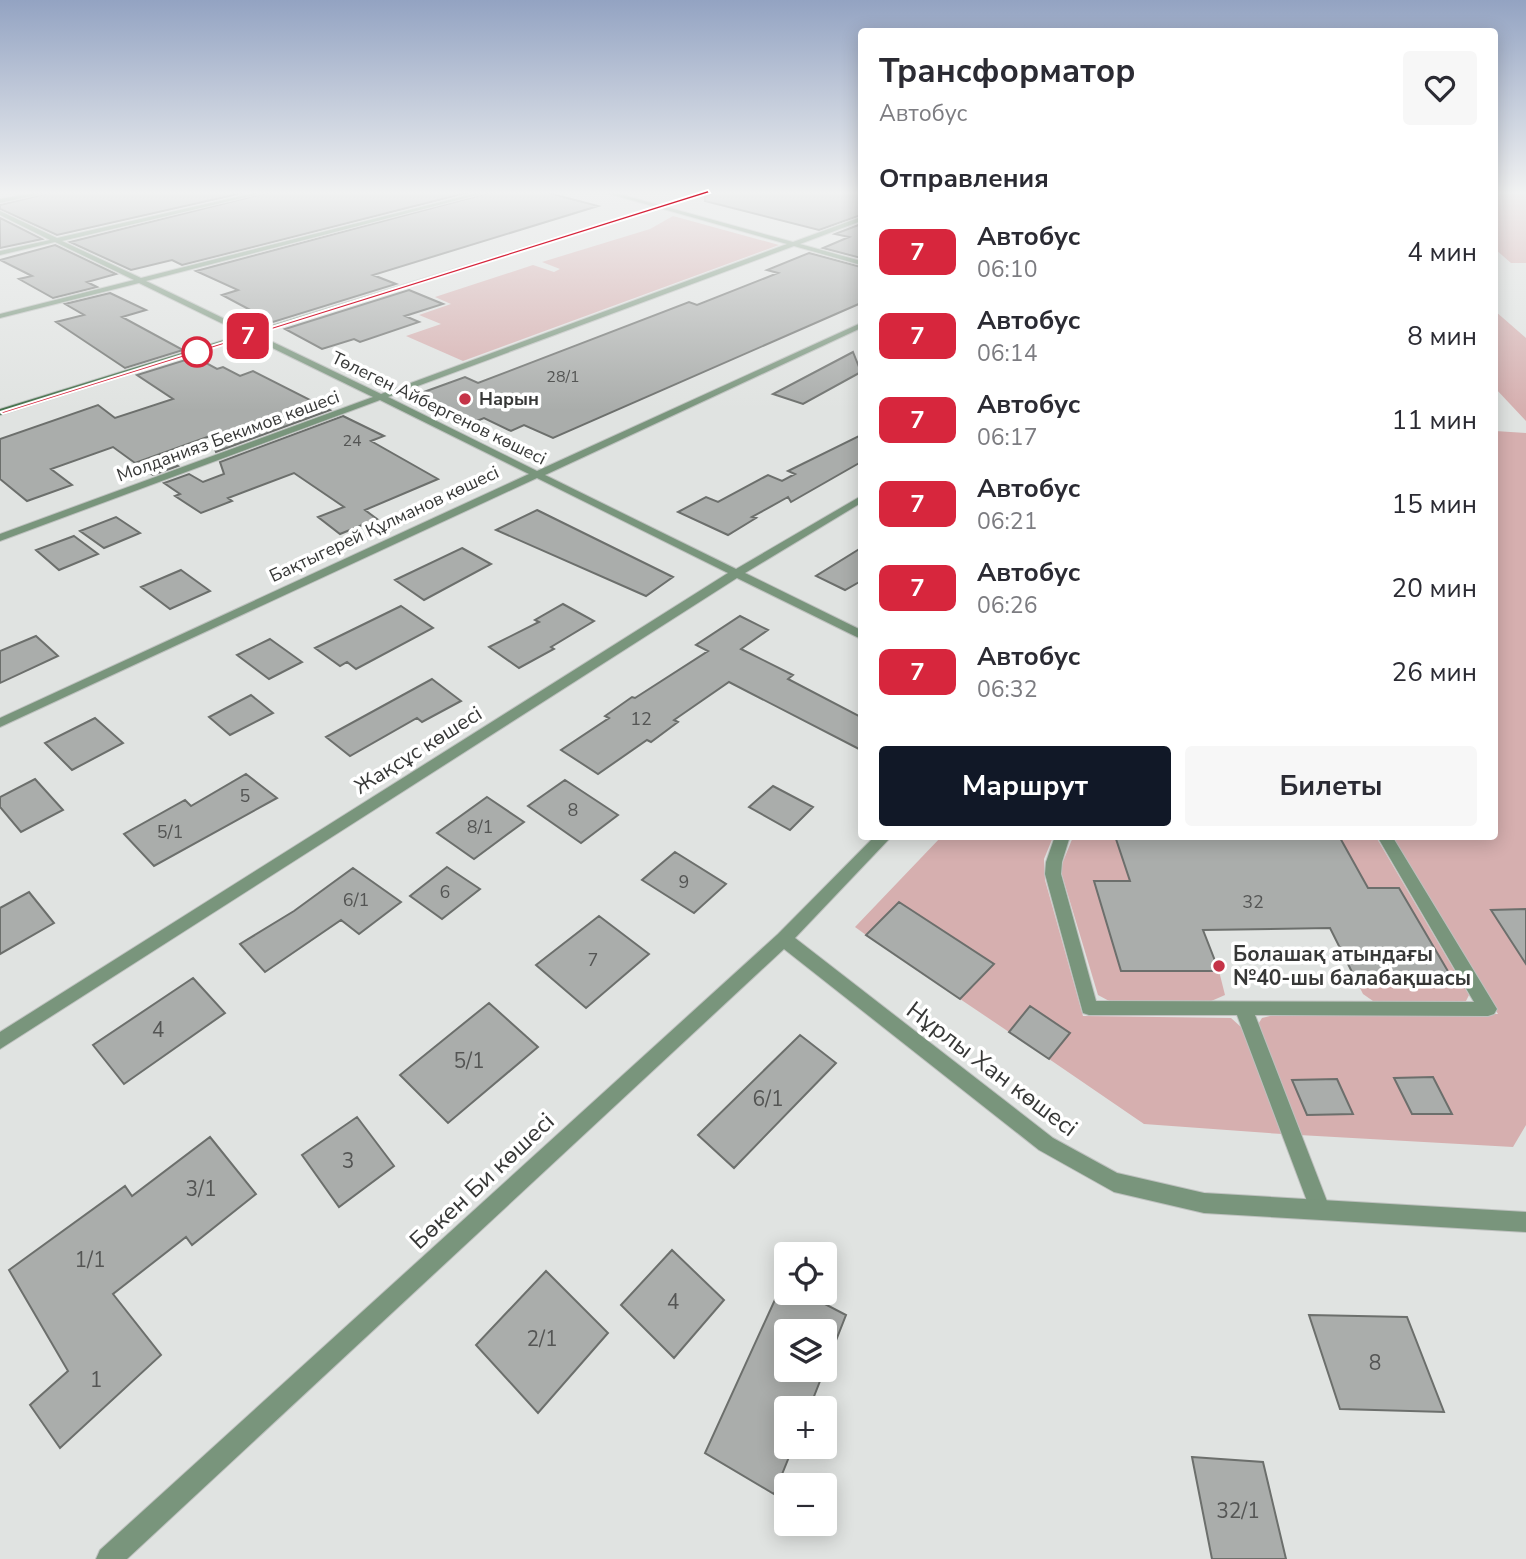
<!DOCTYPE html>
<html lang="ru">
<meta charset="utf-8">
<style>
:root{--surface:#fff;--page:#f7f7f7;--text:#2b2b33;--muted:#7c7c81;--accent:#111827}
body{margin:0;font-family:"Nunito Sans",sans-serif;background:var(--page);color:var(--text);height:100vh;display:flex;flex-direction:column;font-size:26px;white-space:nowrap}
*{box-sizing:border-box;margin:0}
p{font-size:23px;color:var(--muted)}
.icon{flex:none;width:38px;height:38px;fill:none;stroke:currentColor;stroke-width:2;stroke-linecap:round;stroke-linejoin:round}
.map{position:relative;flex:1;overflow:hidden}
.side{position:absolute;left:858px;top:28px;width:640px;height:812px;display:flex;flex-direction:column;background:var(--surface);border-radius:7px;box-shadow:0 4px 18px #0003}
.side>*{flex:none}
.badge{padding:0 14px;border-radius:10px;font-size:24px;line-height:46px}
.controls{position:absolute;left:774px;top:1242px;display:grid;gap:14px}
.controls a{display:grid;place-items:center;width:63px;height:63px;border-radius:7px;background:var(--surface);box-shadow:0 4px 18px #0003;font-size:35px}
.map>.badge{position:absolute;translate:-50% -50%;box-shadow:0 0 0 4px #fff}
h2{padding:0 21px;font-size:26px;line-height:63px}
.round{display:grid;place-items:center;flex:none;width:74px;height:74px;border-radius:7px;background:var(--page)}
.head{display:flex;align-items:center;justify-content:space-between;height:119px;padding:0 21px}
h1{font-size:33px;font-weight:700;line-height:52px}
.primary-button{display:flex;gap:14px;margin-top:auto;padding:14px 21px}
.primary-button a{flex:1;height:80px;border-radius:7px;background:var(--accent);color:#fff;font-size:28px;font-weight:700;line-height:80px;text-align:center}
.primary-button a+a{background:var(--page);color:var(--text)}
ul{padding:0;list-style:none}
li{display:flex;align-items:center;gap:21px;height:84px;padding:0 21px}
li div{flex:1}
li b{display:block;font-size:26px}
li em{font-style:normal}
li .badge{min-width:77px;font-weight:700;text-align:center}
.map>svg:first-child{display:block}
.green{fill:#d6afaf}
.building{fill:#aaadab;stroke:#6c6f6c;stroke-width:2;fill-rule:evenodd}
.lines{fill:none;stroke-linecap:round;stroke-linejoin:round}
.lane-casing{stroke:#bec1bf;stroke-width:2}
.street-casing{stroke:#bec1bf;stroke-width:2}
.secondary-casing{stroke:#bec1bf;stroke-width:2}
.lane{fill:#79957c;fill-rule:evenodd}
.street{fill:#79957c;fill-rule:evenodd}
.secondary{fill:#45704b;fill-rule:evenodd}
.line{fill:#d7263d;stroke:#fff;stroke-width:2}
.stop-dot{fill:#fff;stroke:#d7263d;stroke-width:3.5}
.poi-dot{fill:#c53448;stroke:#fff;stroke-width:2.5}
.labels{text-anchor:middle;stroke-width:7;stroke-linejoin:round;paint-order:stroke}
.far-number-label{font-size:16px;fill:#545554}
.far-poi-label{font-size:18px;font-weight:bold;fill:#373837;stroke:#fff;text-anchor:start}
.far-street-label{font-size:18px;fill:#373837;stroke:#fff}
.number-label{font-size:18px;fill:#545554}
.street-label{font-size:21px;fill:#373837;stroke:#fff}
.poi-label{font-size:21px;font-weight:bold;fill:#373837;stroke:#fff;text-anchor:start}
.near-number-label{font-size:21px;fill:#545554}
.near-street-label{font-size:24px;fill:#373837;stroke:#fff}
</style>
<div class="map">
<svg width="1526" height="1559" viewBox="0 0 1526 1559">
<rect width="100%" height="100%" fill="#e0e3e1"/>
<!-- green -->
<path class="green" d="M1495,192H1526V263H1511L1495,249Z
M673,216L779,245L463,361L406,336L441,324L419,315L451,304L435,297L533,265L554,272L560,269L542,262L650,229Z
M1495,311L1526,338V421L1495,388Z
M1495,431L1526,433V1125L1513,1147L1299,1135L1257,1026L1262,1018L1278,1014H1498L1392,837L1494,836Z
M941,837H1053L1044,859L1045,880L1083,1016L1231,1018L1241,1027L1282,1134L1144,1124L1049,1059L1069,1032L1030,1006L1009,1032L960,999L993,964L897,955L930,922L899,902L866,935L855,927Z
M1073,837H1115L1130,881H1094L1121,971H1219L1225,995L1209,1002H1111L1098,995L1062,875V864Z
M1339,837H1376L1469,995L1466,1001H1373L1363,994L1353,974L1448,972L1399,888H1368Z"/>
<!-- building -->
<path class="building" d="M53,192H247L57,235L0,209V205Z
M270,192H470L182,265L172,260L131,270L70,242Z
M492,192H545L598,206L373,275L396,284L273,322L222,295L238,290L196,271Z
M715,192H861V215L819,230L705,201V197Z
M0,218L42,239L0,248Z
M861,224V258L823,248L849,237L835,234Z
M55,245L116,274L87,282L97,287L53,298L19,279L32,276L0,260Z
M809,253L861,267V303L553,438L524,425L511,431L484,418L467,425L410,397L465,377L478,383L689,302L697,305L778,273L767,270Z
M409,290L443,304L405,316L419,322L360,342L354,339L322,349L285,329Z
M110,293L146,310L122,317L183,350L125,368L56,322L84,315L65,304Z
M853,352L861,372L803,404L773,394Z
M195,357L217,369L223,367L240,376L253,371L330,410L216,452L210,436L135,463L113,447L51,469L72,485L27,501L0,479V439L98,405L115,418L173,399L137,375Z
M343,416L384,436L371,441L438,479L365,510L377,519L340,534L318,517L344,507L294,473L228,498L232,501L201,513L175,496L180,494L164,483L189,474L203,482L224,474L220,462Z
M861,435V462L791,502L788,497L752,517L756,518L728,535L678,512L706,497L718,502L768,475L782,481L795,474L788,471Z
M160,454L178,466L153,475L148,472Z
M537,510L673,577L646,596L496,530Z
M116,517L140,533L104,548L80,531Z
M74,536L98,554L59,570L36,550Z
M462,548L491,564L424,600L395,580Z
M861,548V581L845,590L816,576Z
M181,570L210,591L170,609L141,587Z
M563,604L594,621L551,647L554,649L519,668L489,647L539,622L535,620Z
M401,606L433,628L356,669L347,662L340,666L315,648Z
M740,616L768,630L741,649L793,675L788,679L861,717V750L729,682L674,720L678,722L651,742L647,740L598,774L561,750L609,718L605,716L632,697L635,698L708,651L696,645Z
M36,636L58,656L0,683V651Z
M270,639L302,662L269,679L237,655Z
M432,679L461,701L422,722L417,718L350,756L326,737Z
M251,695L273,713L230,735L209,717Z
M95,718L123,743L72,770L45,743Z
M246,774L277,798L154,866L124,834L185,800L191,806Z
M35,779L63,810L21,832L0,807V797Z
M565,780L618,815L581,843L528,806Z
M773,786L813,807L790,830L749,807Z
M487,797L524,822L474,859L437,833Z
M1115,836H1339L1368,888H1399L1449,973L1353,974L1330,928L1203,930L1219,971H1121L1094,881H1130Z
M675,852L726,884L694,913L642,880Z
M447,867L480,889L442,919L410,896Z
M353,868L401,902L359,934L341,920L265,972L240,944L294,911Z
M29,892L54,923L0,954V908Z
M899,902L994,964L960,999L866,935Z
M1526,909V964L1491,910Z
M599,916L649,954L586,1008L536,965Z
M193,978L225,1013L124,1084L93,1045Z
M489,1003L538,1047L448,1123L400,1075Z
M1030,1006L1070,1033L1049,1059L1009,1032Z
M800,1035L836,1063L734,1168L698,1135Z
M1433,1077L1452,1114H1412L1394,1078Z
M1337,1079L1353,1114L1307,1115L1292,1080Z
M357,1117L394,1166L339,1207L302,1155Z
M210,1137L256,1194L192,1245L186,1237L113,1294L161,1355L60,1448L30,1405L68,1371L9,1270L125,1186L132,1196Z
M672,1250L724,1300L674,1358L621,1305Z
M546,1271L608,1333L538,1413L476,1345Z
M778,1293H804L846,1315L809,1409H786V1447H793L774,1494L705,1453ZM786,1332H824V1370H786Z
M1309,1315L1407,1317L1444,1412L1340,1409Z
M1192,1457L1263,1462L1286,1559H1212Z"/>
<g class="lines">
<defs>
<path id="lane" d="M1055,836H1070L1062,862L1061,874L1096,1001L1474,1002L1377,836H1392L1497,1009L1494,1014L1488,1016L1255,1015L1330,1209L1327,1216L1320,1219L1313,1216L1310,1209L1237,1015H1089L1083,1013L1045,874L1046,862Z"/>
<path id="street" d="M39,192H50L0,203V199Z
M258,192H267L62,241L141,278L480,192H489L146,281L381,394L787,244L603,192H612L793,242L861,217V221L800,244L861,261V265L794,246L388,397L537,471L861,323V328L545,475L736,569L861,496V503L745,573L861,630V639L737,578L0,1049V1032L728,573L537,478L0,727V718L529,474L380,400L0,541V534L373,397L139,283L0,318V314L134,280L55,242L0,255V251L50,240L0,215V211L57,238Z
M875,836H892L795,938L1053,1138L1117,1173L1204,1193L1526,1212V1232L1204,1213L1114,1192L1039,1150L784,949L127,1559H96L100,1550L778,934Z"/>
<path id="secondary" d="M704,192H712L0,415V409Z"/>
</defs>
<!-- lane casing -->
<use href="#lane" class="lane-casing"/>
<!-- street casing -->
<use href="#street" class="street-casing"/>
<!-- secondary casing -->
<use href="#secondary" class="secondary-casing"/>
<!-- lane -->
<use href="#lane" class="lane"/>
<!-- street -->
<use href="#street" class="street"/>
<!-- secondary -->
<use href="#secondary" class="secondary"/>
</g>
<!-- sky -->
<linearGradient id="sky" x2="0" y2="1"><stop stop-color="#93a3c2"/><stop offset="0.47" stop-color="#f1f2f2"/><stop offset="1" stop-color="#f1f2f2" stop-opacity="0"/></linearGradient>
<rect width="1526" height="410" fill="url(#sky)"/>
<!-- line -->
<path class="line" d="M708,190L710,193L3,414L0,412Z"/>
<!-- markers -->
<circle class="stop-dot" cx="197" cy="352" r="14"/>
<g class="poi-dot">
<circle cx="465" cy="399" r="7"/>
<circle cx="1219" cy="966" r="7"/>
</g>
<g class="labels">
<!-- far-number labels -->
<g class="far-number-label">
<text x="563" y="382">28/1</text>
<text x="352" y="446">24</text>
</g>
<!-- far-poi labels -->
<g class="far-poi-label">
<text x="479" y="405">Нарын</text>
</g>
<!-- far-street labels -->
<g class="far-street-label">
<text transform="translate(439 408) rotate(26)" y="6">Төлеген Айбергенов көшесі</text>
<text transform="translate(228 436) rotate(-20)" y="6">Молданияз Бекимов көшесі</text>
<text transform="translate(384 524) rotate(-25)" y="6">Бақтыгерей Құлманов көшесі</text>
</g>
<!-- number labels -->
<g class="number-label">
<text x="641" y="725">12</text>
<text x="245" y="802">5</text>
<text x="573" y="816">8</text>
<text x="480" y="833">8/1</text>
<text x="170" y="838">5/1</text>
<text x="684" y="888">9</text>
<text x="445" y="898">6</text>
<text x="356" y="906">6/1</text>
<text x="1253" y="908">32</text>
<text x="593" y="966">7</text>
</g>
<!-- street labels -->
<g class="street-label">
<text transform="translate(418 750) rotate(-32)" y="7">Жақсұс көшесі</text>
</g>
<!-- poi labels -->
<g class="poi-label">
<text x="1233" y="961">Болашақ атындағы<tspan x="1233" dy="24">№40-шы балабақшасы</tspan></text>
</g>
<!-- near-number labels -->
<g class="near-number-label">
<text x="158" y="1037">4</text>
<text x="469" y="1068">5/1</text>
<text x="768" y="1106">6/1</text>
<text x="348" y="1168">3</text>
<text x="201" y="1196">3/1</text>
<text x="90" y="1267">1/1</text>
<text x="673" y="1309">4</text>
<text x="542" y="1346">2/1</text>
<text x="1375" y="1370">8</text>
<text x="96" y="1387">1</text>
<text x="1238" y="1518">32/1</text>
</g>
<!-- near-street labels -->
<g class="near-street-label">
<text transform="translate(992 1069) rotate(37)" y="8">Нұрлы Хан көшесі</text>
<text transform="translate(482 1181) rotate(-43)" y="8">Бөкен Би көшесі</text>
</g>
</g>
</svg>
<div class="controls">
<a><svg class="icon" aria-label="locate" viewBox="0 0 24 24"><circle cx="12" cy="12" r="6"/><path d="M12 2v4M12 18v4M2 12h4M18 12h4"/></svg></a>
<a><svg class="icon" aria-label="layers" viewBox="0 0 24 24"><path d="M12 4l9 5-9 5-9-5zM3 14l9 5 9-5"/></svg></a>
<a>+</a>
<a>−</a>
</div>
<b class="badge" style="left:248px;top:336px;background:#d7263d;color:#fff">7</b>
<section class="side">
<div class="head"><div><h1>Трансформатор</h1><p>Автобус</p></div><a class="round"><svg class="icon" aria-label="heart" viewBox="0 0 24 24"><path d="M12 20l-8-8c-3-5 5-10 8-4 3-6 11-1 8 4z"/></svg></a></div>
<h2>Отправления</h2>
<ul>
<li><span class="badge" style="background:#d7263d;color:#fff">7</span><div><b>Автобус</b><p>06:10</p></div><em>4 мин</em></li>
<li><span class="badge" style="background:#d7263d;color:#fff">7</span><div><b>Автобус</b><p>06:14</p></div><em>8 мин</em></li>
<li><span class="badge" style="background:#d7263d;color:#fff">7</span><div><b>Автобус</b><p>06:17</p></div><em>11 мин</em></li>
<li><span class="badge" style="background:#d7263d;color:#fff">7</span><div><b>Автобус</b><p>06:21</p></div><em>15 мин</em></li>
<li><span class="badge" style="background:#d7263d;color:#fff">7</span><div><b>Автобус</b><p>06:26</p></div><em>20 мин</em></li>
<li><span class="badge" style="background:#d7263d;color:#fff">7</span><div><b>Автобус</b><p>06:32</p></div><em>26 мин</em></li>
</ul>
<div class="primary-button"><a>Маршрут</a><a>Билеты</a></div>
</section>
</div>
